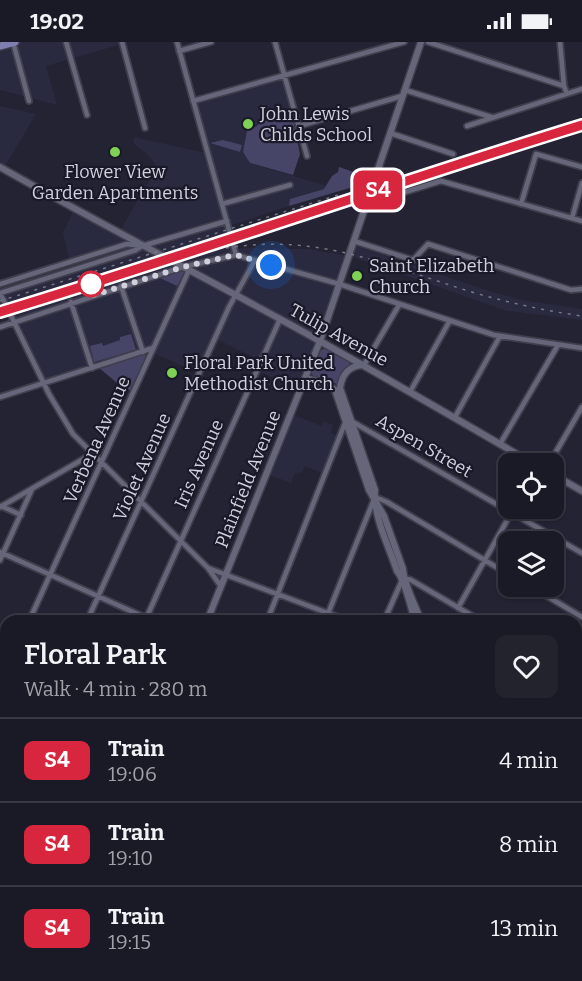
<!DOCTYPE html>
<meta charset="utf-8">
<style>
:root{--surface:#1a1a26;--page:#23232e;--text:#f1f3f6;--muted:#9fa1a7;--line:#383843}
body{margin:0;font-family:Bitter,serif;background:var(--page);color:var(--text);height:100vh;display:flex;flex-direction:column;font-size:22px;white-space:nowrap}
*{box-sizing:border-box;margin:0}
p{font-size:20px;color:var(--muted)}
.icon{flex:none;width:33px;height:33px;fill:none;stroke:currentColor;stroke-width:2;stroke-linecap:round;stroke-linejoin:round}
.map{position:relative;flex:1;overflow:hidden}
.details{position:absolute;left:0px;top:573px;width:582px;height:366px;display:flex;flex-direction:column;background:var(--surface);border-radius:18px 18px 0 0;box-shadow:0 2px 4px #0004,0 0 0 2px var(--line)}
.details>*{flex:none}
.badge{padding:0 12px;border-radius:9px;font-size:21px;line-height:39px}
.controls{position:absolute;left:498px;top:411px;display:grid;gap:12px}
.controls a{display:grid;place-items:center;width:66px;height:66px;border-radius:12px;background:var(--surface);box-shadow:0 2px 4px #0004,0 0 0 2px var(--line);font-size:30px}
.you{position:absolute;width:30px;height:30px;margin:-15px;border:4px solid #fff;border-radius:50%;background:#1a73e8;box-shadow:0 0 0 9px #1a73e833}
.map>.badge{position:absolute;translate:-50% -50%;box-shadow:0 0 0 3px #fff}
.round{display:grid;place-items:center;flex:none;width:63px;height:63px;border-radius:12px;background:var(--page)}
.head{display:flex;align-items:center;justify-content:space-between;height:102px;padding:0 24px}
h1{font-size:28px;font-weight:600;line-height:45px}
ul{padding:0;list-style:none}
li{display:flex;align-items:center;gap:18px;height:84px;padding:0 24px;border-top:2px solid var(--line)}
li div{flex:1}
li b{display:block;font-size:22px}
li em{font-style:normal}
li .badge{min-width:66px;font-weight:700;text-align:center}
.status{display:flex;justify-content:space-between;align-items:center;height:42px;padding:0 30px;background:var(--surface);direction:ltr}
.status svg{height:16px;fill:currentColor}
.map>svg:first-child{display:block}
.built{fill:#292940}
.green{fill:#464567}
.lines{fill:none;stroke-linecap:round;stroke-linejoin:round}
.street-casing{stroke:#3f3f4d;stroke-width:8}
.secondary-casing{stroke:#3f3f4d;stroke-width:9}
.primary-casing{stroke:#3f3f4d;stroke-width:10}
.street{stroke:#65667a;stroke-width:4.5}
.secondary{stroke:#65667a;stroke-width:6}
.primary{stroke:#7f7fb2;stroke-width:7}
.rail{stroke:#777785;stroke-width:1.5;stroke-dasharray:3 6;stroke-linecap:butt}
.line-casing{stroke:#fff;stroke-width:14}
.line{stroke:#d7263d;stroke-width:9}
.walk{stroke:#d0d1dc;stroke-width:6;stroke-dasharray:0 10.8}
.poi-dot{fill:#7ed153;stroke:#191929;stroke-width:2}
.stop-dot{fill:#fff;stroke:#d7263d;stroke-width:3}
.labels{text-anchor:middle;stroke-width:4.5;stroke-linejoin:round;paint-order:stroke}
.poi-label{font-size:18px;fill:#d0d1dc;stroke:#191929;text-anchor:start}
.street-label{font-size:18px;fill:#d0d1dc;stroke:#191929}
</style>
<div class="status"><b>19:02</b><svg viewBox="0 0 49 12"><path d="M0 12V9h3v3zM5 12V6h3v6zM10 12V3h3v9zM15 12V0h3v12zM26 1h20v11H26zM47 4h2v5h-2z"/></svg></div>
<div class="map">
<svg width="582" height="939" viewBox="0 0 582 939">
<rect width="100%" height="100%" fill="#232333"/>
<!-- built -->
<path class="built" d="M0,0H129L46,24L57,63L0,48Z
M284,36L300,112L250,121L327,144L324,147L290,157L289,164L230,184L236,206L309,207L348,214L356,204L489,249L522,258L582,267V278L507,269L350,214L297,348L259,329L257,317L212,295L198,331L151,310L44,341L0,257V238L69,217L63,191L74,168L118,192L157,125L149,114L134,102V95L206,111L208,102L196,60Z
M0,64L36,72L3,128L0,126Z
M291,372L322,384L324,379L333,383L331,391L338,394L324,432L305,424L302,431L298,430L297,432L295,431L291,441L267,432Z
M8,933H91L89,938L92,939H6Z"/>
<!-- green -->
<path class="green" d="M292,73L300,112L293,133L250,121L243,110L247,89L257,84L260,80Z
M223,98L242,103L240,110L210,101Z
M339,125L362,133L373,132L363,142L289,164L290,157L324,147L332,134L338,130Z
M179,227L185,229L177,244L158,235Z
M131,292L136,308L94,320L90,304L102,301L103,304L120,298V295Z
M326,306L349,320L350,322L341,332L337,342L314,335L311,331L321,308Z
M152,308L133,350L117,341L98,325Z"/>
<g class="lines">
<defs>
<path id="street" d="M13,0L29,59
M66,0L87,73
M122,0L145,86
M177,0L236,213
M275,0L307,114
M428,0L564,44L567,52
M560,0L564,44
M179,9L211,0
M405,48L491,75
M193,59L404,0
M299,84L402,54
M467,84L582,47
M390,91L453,112
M222,162L290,143
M366,162L441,139L582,179
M521,162L536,112L582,125
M572,176L582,141
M354,199L413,218L428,202L571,248L582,247
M0,242L127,202L142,204
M121,244L143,310
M0,251L49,352L73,392L208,526L349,579
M0,251L136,208L142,204L227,179
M71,260L92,326
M0,285L183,225L236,213L339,242L494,293L582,306
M364,323L399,263
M410,350L449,280
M0,355L153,306
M455,375L500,294
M500,402L558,303
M549,422L582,365
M1,464L21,473
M0,465L92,412
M0,510L153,579
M0,518L32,447
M208,526L220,543
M530,544L582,575
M458,566L514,466
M29,579L189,228
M87,579L229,265L255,218
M145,579L280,277
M267,579L345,381L351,379L582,511
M325,579L375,455L387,460L508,532
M384,579L403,536L411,538L481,579
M576,634L582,637
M0,644L6,630
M576,697L582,701
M576,761L582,765
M0,771L6,758
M0,785L6,788
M576,787L582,776
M576,824L582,827
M576,885L582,889
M208,933L223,939
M553,933L559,939
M303,934L314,936L321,933
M126,939L129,933
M184,939L186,933
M243,939L245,933
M420,939L432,933
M518,939L529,933"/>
<path id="secondary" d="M0,125C93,178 187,226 280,277C366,324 450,373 534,422
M363,323C348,324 342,333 340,346L375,448C373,475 389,504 397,529C405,538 411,566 415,579
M305,336L325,341L335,348L369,448L384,474L403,527C403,540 416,565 421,579
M554,433L582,449
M207,579L320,299L421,0
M576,907L582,913
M0,939L6,918"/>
<path id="primary" d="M0,4L15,0"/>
</defs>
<!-- street casing -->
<use href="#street" class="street-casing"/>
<!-- secondary casing -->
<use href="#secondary" class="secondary-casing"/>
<!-- primary casing -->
<use href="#primary" class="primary-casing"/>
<!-- street -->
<use href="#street" class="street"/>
<!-- secondary -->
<use href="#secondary" class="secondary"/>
<!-- primary -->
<use href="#primary" class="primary"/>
<!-- rail -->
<path class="rail" d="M226,206C322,191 386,224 475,251C510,261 546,269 582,274
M0,259L338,153
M0,270C195,211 387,143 582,83"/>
</g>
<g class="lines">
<defs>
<path id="line" d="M0,270C195,211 387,143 582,83"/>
</defs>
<!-- line casing -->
<use href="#line" class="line-casing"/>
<!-- line -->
<use href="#line" class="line"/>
<!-- walk -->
<path class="walk" d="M91,242L94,253L183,225L231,214L236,213L271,223"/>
</g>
<!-- markers -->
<g class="poi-dot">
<circle cx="248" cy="82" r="6"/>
<circle cx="115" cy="110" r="6"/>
<circle cx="357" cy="234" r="6"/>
<circle cx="172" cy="331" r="6"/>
</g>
<circle class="stop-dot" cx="91" cy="242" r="12"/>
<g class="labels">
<!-- poi labels -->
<g class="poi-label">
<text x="260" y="78">John Lewis<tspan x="260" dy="21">Childs School</tspan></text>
<text x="115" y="136" text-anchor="middle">Flower View<tspan x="115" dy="21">Garden Apartments</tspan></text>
<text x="369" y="230">Saint Elizabeth<tspan x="369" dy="21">Church</tspan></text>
<text x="184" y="327">Floral Park United<tspan x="184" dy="21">Methodist Church</tspan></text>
</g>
<!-- street labels -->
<g class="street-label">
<text transform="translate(339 293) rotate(29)" y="6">Tulip Avenue</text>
<text transform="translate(97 398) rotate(-66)" y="6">Verbena Avenue</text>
<text transform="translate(424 404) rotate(30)" y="6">Aspen Street</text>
<text transform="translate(199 422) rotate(-66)" y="6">Iris Avenue</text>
<text transform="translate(142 425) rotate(-66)" y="6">Violet Avenue</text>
<text transform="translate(248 437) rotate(-68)" y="6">Plainfield Avenue</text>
</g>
</g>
</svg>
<div class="controls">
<a><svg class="icon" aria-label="locate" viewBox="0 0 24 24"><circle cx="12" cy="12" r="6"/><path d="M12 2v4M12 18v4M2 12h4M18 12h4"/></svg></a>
<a><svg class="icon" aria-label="layers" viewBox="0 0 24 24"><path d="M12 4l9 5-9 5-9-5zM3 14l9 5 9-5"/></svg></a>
</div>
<div class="you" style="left:271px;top:223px"></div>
<b class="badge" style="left:378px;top:148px;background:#d7263d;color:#fff">S4</b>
<section class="details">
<div class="head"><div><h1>Floral Park</h1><p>Walk · 4 min · 280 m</p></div><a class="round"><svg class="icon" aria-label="heart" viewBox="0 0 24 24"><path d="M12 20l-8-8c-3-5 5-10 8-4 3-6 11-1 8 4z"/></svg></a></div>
<ul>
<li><span class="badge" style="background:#d7263d;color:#fff">S4</span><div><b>Train</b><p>19:06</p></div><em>4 min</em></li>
<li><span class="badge" style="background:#d7263d;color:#fff">S4</span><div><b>Train</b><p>19:10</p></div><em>8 min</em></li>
<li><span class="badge" style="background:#d7263d;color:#fff">S4</span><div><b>Train</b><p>19:15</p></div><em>13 min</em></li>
</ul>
</section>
</div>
